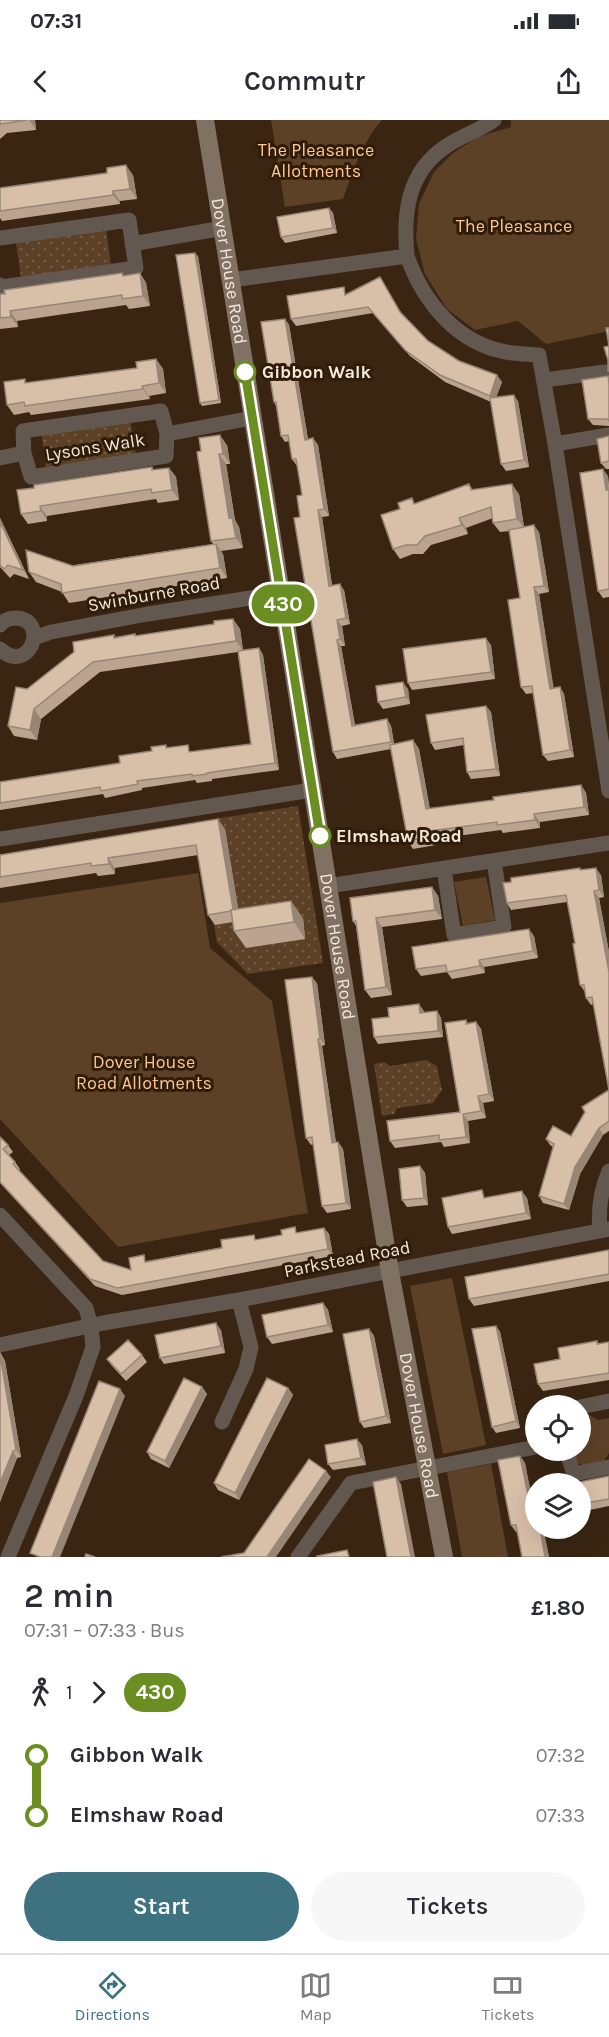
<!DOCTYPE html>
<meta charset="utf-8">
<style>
:root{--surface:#fff;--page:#f7f7f7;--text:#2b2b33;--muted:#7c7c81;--line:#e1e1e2;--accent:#3e7281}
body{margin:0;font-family:Karla,sans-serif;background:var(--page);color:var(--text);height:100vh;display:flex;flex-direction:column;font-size:22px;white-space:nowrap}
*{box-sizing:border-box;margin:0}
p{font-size:20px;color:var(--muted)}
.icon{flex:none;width:33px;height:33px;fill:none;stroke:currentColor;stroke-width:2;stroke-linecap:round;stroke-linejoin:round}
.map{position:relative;height:1437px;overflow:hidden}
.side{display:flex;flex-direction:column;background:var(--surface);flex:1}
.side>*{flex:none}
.badge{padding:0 12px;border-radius:20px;font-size:21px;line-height:39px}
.tools{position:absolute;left:525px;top:1275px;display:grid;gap:12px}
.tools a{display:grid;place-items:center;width:66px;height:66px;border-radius:50%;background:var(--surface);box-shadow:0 6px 24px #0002;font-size:30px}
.map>.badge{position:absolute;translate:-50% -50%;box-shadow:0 0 0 3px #fff}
.legs{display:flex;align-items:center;gap:9px;height:66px;padding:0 24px;font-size:20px}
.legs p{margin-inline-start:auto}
.overview{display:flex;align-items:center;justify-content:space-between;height:102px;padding:0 24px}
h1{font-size:33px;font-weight:600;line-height:45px}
.primary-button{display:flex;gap:12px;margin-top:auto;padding:12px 24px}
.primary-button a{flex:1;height:69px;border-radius:36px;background:var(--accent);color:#fff;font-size:24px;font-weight:600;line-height:69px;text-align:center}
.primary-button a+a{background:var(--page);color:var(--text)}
ul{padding:0 24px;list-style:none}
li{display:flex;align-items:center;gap:21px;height:60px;font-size:22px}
li i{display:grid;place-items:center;width:9px;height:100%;margin:0 8px;background:currentColor}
li i::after{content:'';width:15px;height:15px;margin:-8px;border:4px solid;border-radius:50%;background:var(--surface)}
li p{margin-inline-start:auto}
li:first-child i{background:linear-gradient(#0000 50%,currentColor 0)}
li:last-child i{background:linear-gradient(currentColor 50%,#0000 0)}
.status{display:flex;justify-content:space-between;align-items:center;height:42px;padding:0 30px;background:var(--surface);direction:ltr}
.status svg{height:16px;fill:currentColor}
header{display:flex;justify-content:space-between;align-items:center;height:78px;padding:0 24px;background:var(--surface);font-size:27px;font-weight:600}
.tab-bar{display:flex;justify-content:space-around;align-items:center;height:84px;border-top:2px solid var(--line);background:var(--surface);font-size:16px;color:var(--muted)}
.tab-bar a{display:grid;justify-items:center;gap:3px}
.tab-bar .selected{color:var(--accent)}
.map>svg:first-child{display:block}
.grass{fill:url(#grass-dots)}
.green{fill:#5d4127}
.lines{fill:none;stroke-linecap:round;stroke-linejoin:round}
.street{stroke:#62584f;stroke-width:15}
.secondary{stroke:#817163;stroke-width:18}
.wall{fill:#baa490}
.shaded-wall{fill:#978676}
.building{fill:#d8bfa8;stroke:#978676;stroke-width:1.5}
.line-1-casing{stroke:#fff;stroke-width:14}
.line-1{stroke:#6b8e23;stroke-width:9}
.stop-1-dot{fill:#fff;stroke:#6b8e23;stroke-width:3}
.labels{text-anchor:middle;stroke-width:6;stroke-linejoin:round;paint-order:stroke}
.park-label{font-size:18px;fill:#fec693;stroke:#2f1c09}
.street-label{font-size:18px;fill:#f5e8dc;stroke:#2f1c09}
.stop-label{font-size:18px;font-weight:bold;fill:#f5e8dc;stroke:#2f1c09;text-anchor:start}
</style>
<div class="status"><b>07:31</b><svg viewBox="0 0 49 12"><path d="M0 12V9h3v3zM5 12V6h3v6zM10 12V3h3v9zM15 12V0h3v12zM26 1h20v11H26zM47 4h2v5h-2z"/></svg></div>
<header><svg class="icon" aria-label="back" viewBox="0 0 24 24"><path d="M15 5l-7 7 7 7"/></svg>Commutr<svg class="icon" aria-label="share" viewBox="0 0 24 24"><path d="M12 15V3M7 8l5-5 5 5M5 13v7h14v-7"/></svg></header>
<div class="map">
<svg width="609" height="1437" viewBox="0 0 609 1437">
<defs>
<pattern id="grass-dots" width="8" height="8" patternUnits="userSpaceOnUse" patternTransform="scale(1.5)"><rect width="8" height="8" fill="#5d4127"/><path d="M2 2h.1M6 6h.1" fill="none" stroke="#755c46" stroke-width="1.8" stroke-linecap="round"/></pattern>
</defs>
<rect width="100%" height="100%" fill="#392512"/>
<!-- grass -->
<path class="grass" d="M106,109L111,145L21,158L16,122Z
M130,299L136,335L46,348L41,312Z
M298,686L323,843L248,854L217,822L195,702Z
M426,940L437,946L442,970L433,983L397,988L394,994L382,996L374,944L384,942L390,946Z"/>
<!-- green -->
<path class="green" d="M271,0H382C362,22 353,52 343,79L285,87Z
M511,0H609V211L546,224L518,201L475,210L447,189L425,154L416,119L419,84L434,52L453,33L478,17L511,7Z
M198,753L210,828L272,881L308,1093L118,1127L0,999V783Z
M486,757L495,800L463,806L454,762Z
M452,1158L486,1325L443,1334L410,1166Z
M581,1290L598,1300L609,1298V1333L602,1344L586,1347L578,1343L572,1331L580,1330Z
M491,1344L508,1437H462L447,1352Z"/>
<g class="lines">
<!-- street -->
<path class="street" d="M0,118L129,100L136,148L0,167V165
M132,124L223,108
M407,136C403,94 407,53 445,27C460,16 479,11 494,0
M231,160L407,136C423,181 456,223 506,232C517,234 528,234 539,235L555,324L609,315
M544,260L605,252
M161,291L167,314L166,336L31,357L24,333L23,311Z
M167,314L252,298
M555,324L609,671
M0,338L24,333
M0,505C4,500 10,498 17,498C50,501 29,556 0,529
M34,518L51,512L148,494L282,473
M0,719L312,670
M444,749L454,815L504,807L494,741
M328,766L609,723
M0,1095L86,1188L91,1207L93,1227L76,1276L8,1437
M600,1111C598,1089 600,1071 609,1051
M0,1225L103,1203L239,1180L609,1109
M580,1287L609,1281
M222,1302L246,1249L251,1227L239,1180
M566,1330L574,1354L609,1347
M298,1437L351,1363L536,1327"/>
<!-- secondary -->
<path class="secondary" id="s1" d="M205,0L390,1152L444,1437"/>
</g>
<!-- wall -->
<path class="wall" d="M0,0H35L36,10L7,13L0,19Z
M133,55L137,79L120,81V84L2,101L0,98V69Z
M329,88L333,93L337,113L285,123L281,117Z
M198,136L221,283L202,286L200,283Z
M122,153L124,156L140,153L146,163L150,186L129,189L126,185L17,201L18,207L0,209V174Z
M380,157L402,194L428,221L459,241L502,262L496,277L518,281L529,347L506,351L501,344L491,282L445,262L410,236L373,193L296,206L291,199L349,173Z
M285,199L289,205L308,319L313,318L318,325L329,396L322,397L332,465L344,470L350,504L342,506L345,526H341L355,605L387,599L391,606L394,624L413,620L419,629L430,689L494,680L581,665L586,673L589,695L540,702V708L503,713L501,710L435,719L436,725L413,729L408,721L391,629L337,639L333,632L300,397L302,375L297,346L292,339L289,321L285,322L281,316L276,286L274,282Z
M156,239L163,249L166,273L149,276L150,279L31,295L29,292L14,295L7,285L27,263L137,248Z
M608,256L609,258V306L593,305L588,299Z
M609,316V349H606L601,343Z
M227,325L230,344H226L235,400L239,407L243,428L221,431L223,434L227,458L69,483L62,472L36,462L29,452L213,424L211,421L197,332Z
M152,347L154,350L169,348L176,357L179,380L158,383L156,379L47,396V401L28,404L21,394L34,368Z
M608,356L609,365V477L603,478L598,471Z
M469,364L473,370L519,374L524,407L539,412L549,472L539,474L547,526L553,568L560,567L564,574L574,637L548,641L543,635L533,573L526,574L521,567L520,478L510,411L500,412L493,403V398L466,408L468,414L431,425L423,434H413L400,439L393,429L416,383Z
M0,398L29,459L14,454L10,458L0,447Z
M233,499L240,509L243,530L259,528L263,535L279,650L212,659V661L197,663L195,660L142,668V670L105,678L103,674L0,690V662L120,643L152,631L168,627L193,632L251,624L238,532L100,552L41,599L37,620L14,616L8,606L27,569L115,517L135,514L136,516L214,504Z
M491,525L495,559L412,570L408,563Z
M408,569L410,584L383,589L378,582Z
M486,586L491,592L500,656L471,659L467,652L464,625L435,630L431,623Z
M225,709L238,788L303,798L305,819L246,828L234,811L233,802L215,805L208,795L198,735L115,748V754L98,756L96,753L0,768V735Z
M582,750L601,755L604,777L599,778L609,832V1011L603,1015L580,1054L569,1090L543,1083L539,1076L553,1027L550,1025L546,1019L571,1016L609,970L593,884L591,885L586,878L585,872L580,865L575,823L567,782L511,790L507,783Z
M432,767L438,776L442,799L382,807L392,875L371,878L365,870L356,806L353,801Z
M534,816L538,838L484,847L485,853L452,859L447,852L421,856L416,849Z
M317,863L325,925L322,926L336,1023L338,1022L343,1029L351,1089L327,1093L322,1086L313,1024L311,1025L306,1018Z
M424,891V893L437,891L441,898L443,917L378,924L374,917L389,897Z
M466,900L468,903L476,902L481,909L494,981L483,983L486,998L468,1001L470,1023L444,1027L441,1022L395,1028L390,1021L460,992Z
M0,1017L8,1025L13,1032L9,1035L15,1042L20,1049L19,1050L103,1141L131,1150L148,1141L324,1108L329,1114L333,1136L122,1175L95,1166L0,1063Z
M420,1046L425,1053L428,1085L407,1087L402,1080Z
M487,1077L527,1078L531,1099L452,1114L448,1107Z
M609,1130V1161L474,1186L469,1179Z
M323,1183L328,1190L333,1212L272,1224L267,1217Z
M496,1206L500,1212L520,1308L496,1313L492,1307Z
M369,1209L374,1216L391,1303L364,1308L360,1302Z
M221,1210L225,1233L164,1244L160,1238Z
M597,1221L599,1224L609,1222V1260L543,1271L538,1264L560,1239Z
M0,1232L5,1241L21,1337L17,1338L0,1382Z
M142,1235L147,1242L126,1261L112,1246L107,1239Z
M202,1267L207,1274L169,1348L151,1339L147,1332Z
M288,1268L293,1275L239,1380L218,1370L214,1363Z
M362,1325L366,1345L333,1350L328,1344Z
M520,1336L525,1343L536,1408H543L549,1437H522L517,1412H516L511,1405Z
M609,1356V1386L580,1392V1364Z"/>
<!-- shaded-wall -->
<path class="shaded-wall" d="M29,0H35L36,10Z
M126,45L133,55L137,79L130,69Z
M113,71L120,81V84L113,75Z
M329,88L333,93L337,113L333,108Z
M195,133L198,136L221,283L219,280Z
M140,153L146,163L150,186L143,176Z
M10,191L17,201L18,207L11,197Z
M285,199L289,205L309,326L305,320Z
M156,239L163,249L166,273L159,263Z
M497,255L502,262L494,283L490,276Z
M142,266L149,276L150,279L143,269Z
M514,275L518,281L529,347L524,340Z
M220,315L227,325L230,344L223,334Z
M313,318L318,325L329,396L324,389Z
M219,334L226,344L235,400L239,407L243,428L236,418L229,398Z
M169,348L176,357L179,380L172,370Z
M603,349L608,356L609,374L606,370Z
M512,364L519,374L524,408L517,399Z
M40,386L47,396V401L41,391Z
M318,390L322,397L333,472L329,466Z
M0,398L29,459L23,450L0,402Z
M459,398L466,408L468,414L462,405Z
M534,405L539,412L549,472L544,466Z
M216,424L223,434L227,458L220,448Z
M340,464L344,470L350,504L346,498Z
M534,467L539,474L555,576L550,569Z
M233,499L240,509L243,531L236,521Z
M337,500L342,506L345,526L340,519Z
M486,518L491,525L495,559L491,552Z
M337,520L341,526L356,612L352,606Z
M259,528L263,535L279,650L275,643Z
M403,562L408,569L410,584L406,577Z
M560,567L564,574L574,637L570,630Z
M486,586L491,592L500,656L496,649Z
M34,589L41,599L37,620L30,610Z
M387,599L391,606L395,628L391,622Z
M413,620L419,629L431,697L426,689Z
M581,665L586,673L589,695L584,687Z
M534,694L540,702V708L535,700Z
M218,699L225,709L240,800L234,790Z
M430,711L435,719L436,725L431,716Z
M108,738L115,748V754L109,744Z
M596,748L601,755L604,777L599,770Z
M432,767L438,776L442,799L435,790Z
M594,771L599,778L609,832V852Z
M291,781L303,798L305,819L294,802Z
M376,798L382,807L392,875L386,867Z
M529,809L534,816L538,838L533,831Z
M479,840L484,847L485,853L480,846Z
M312,857L317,863L325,925L320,919Z
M419,884L424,891L425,900L420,893Z
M437,891L441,898L443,917L438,911Z
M476,902L481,909L494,981L489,974Z
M318,919L322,926L337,1030L332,1023Z
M478,976L483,983L486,998L481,991Z
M463,994L468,1001L470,1023L466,1017Z
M599,1008L603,1015L580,1054L569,1090L564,1084L575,1047Z
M338,1022L343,1029L351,1089L346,1083Z
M420,1046L425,1053L428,1085L424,1078Z
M522,1071L527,1078L531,1099L526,1093Z
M324,1108L329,1114L333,1136L328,1129Z
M323,1183L328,1190L333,1212L328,1205Z
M216,1203L221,1210L225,1233L221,1226Z
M496,1206L500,1212L520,1308L516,1301Z
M369,1209L374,1216L391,1303L386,1296Z
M0,1232L5,1241L21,1337L16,1330L0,1238Z
M202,1267L207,1274L169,1348L165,1341Z
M288,1268L293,1275L239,1380L235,1373Z
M120,1269L125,1276L60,1437H52Z
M357,1319L362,1325L366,1345L361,1338Z
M13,1331L17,1338L0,1382V1363Z
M520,1336L525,1343L535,1392L530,1385Z
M326,1351L331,1357L276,1437H267Z
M396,1357L401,1364L415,1437H411Z
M540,1408H543L549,1437H545Z"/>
<!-- building -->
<path class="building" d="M0,0H27L0,4Z
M126,45L130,69L113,71V75L0,91V68L107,53V48Z
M329,88L333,108L281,117L277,97Z
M195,133L219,280L200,283L176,135Z
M122,153L123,156L140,153L143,176L122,179V175L10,191L11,197L0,198V174H5L4,170Z
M380,157L400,192L428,221L459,241L497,255L490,276L440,255L405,230L368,187L291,199L287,176L344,167L345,175Z
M285,199L305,320L313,318L324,389L318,390L329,466L340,464L346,498L337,500L340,519L337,520L352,606L387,599L391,622L333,632L294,398L300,397L297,376L302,375L296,339H292L288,315L281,316L276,282H274L261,202Z
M606,208H609V226Z
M609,226V251H608V240L604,227Z
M156,239L159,263L142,266L143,269L25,286L24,282L7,285L4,262L25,259V263L137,248L136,242Z
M608,256L609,264V301L607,299H588L582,260Z
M514,275L524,340L501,344L490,278Z
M220,315L223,334H219L229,398L232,397L236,418L211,421L197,332L201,331L199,318Z
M609,316V341L601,343L597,319Z
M152,347V350L169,348L172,370L152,373L151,369L40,386L41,391L21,394L17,370L34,368V365Z
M603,349L606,370H609V469L598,471L580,353Z
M469,364L471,370L512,364L517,399L493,403L491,387L459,398L462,405L425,416L417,425H406L393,429L381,395L400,389L398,383L412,378L414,384Z
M0,402L23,450L8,445L4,449L0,445Z
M534,405L544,466L534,467L542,519L550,569L560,567L570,630L543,635L532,566L521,567L508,480L520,478L509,410Z
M216,424L220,448L62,473L61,464L29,452L26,430L73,446Z
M233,499L236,521L93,542L34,589L30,610L8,606L16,567L27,569L74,532L73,522L114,515V518L135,514V516L214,504V501Z
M486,518L491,552L408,563L403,529Z
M259,528L275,643L207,653V654L192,656V654L137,661L138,664L101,671L100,667L0,683V662L120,643L119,636L152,631L151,627L166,625V628L188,625L189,632L251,624L238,531Z
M403,562L406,577L378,582L376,566Z
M486,586L496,649L467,652L463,618L431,623L426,595Z
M413,620L426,689L494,680L493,677L581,665L584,687L534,694L535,700L497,705V702L430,711L431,716L408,721L390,625Z
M218,699L233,789L231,790V791L208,795L196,725L108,738L109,744L91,746V743L0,757V735Z
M580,748V750L596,748L599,770L594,771L609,852V1001L599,1008L575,1047L564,1084L539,1076L554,1024L546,1019L553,1006L571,1016L585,992L582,987L609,970L592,877L586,878L584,865H580L573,824L575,823L566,775L507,783L503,763L511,762V758Z
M432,767L435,790L376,798L386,867L365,870L356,801H353L350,778Z
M291,781L294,802L234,811L231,790Z
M529,809L533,831L479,840L480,846L447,852L446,845L416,849L412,827Z
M312,857L320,919H318L332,1023L338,1022L346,1083L322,1086L312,1017L306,1018L285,860Z
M419,884L420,893L437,891L438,911L374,917L372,899L389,897L388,888Z
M466,900V904L476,902L489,974L478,976L481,991L463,994L466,1017L439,1020V1015L390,1021L387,1001L460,992L445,903Z
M0,1017L8,1025L3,1029L15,1042L13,1044L103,1141L131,1150L129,1138L144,1135L145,1142L222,1128L221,1120L254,1115L255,1120L282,1115L281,1110L295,1107L296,1113L324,1108L328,1129L117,1168L90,1159L0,1062Z
M420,1046L424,1078L402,1080L399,1049Z
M482,1070L484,1078L522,1071L526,1093L448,1107L442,1078Z
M609,1130V1154L469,1179L465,1157Z
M323,1183L328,1205L267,1217L262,1195Z
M216,1203L221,1226L160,1238L155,1215Z
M496,1206L516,1301L492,1307L472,1209Z
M369,1209L386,1296L360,1302L343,1214Z
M128,1220L142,1235L121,1254L107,1239Z
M597,1221V1224L609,1222V1253L538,1264L534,1244L560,1239L558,1228Z
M0,1235L16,1330L13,1331L0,1363Z
M184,1258L202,1267L165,1341L147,1332Z
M267,1258L288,1268L235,1373L214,1363Z
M99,1261L120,1269L52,1437H40L30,1433Z
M357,1319L361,1338L328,1344L325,1325Z
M520,1336L530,1385L536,1384V1408H540L545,1437H522L516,1405H511L498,1340Z
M309,1339L326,1351L267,1437H221L244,1433Z
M609,1356V1379L580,1384V1364H570Z
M396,1357L411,1437H387L373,1362Z
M347,1430L349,1437H317V1436Z
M86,1434L95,1437H85Z"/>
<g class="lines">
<defs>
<path id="line-1" d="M245,252L320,716"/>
</defs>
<!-- line-1 casing -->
<use href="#line-1" class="line-1-casing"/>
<!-- line-1 -->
<use href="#line-1" class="line-1"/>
</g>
<!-- markers -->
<g class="stop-1-dot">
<circle cx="245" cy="252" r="10"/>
<circle cx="320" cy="716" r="10"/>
</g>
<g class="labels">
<!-- park labels -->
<g class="park-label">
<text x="316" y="36">The Pleasance<tspan x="316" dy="21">Allotments</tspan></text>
<text x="514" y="112">The Pleasance</text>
<text x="144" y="948">Dover House<tspan x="144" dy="21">Road Allotments</tspan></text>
</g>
<!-- street labels -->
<g class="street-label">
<text dy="6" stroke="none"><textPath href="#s1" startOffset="153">Dover House Road</textPath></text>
<text transform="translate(95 327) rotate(-9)" y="6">Lysons Walk</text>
<text transform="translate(154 474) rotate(-10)" y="6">Swinburne Road</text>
<text dy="6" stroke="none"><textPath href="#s1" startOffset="837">Dover House Road</textPath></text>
<text transform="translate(347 1139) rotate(-11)" y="6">Parkstead Road</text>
<text dy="6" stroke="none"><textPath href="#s1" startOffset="1323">Dover House Road</textPath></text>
</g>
<!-- stop labels -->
<g class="stop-label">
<text x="262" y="258">Gibbon Walk</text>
<text x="336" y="722">Elmshaw Road</text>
</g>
</g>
</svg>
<div class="tools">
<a><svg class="icon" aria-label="locate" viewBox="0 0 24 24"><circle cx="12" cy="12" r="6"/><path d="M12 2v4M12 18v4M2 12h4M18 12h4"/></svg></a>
<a><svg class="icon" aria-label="layers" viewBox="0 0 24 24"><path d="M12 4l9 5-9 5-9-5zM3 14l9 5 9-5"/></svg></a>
</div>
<b class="badge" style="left:283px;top:484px;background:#6b8e23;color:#fff">430</b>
</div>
<section class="side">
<div class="overview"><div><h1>2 min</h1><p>07:31 – 07:33 · Bus</p></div><b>£1.80</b></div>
<div class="legs"><svg class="icon" aria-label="walk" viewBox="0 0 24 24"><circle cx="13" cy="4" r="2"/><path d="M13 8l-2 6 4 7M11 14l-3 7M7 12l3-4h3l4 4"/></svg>1<svg class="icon" aria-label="forward" viewBox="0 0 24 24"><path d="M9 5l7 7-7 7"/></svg><b class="badge" style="background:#6b8e23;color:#fff">430</b></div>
<ul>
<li><i style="color:#6b8e23"></i><b>Gibbon Walk</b><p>07:32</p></li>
<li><i style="color:#6b8e23"></i><b>Elmshaw Road</b><p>07:33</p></li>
</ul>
<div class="primary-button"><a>Start</a><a>Tickets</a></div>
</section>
<nav class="tab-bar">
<a class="selected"><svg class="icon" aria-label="directions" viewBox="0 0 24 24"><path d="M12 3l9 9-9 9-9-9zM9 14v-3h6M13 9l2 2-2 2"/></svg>Directions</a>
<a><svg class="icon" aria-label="map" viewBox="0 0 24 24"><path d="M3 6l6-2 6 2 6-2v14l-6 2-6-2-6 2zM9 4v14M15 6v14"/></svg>Map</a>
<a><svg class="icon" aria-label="tickets" viewBox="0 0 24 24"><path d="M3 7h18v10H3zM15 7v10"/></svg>Tickets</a>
</nav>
